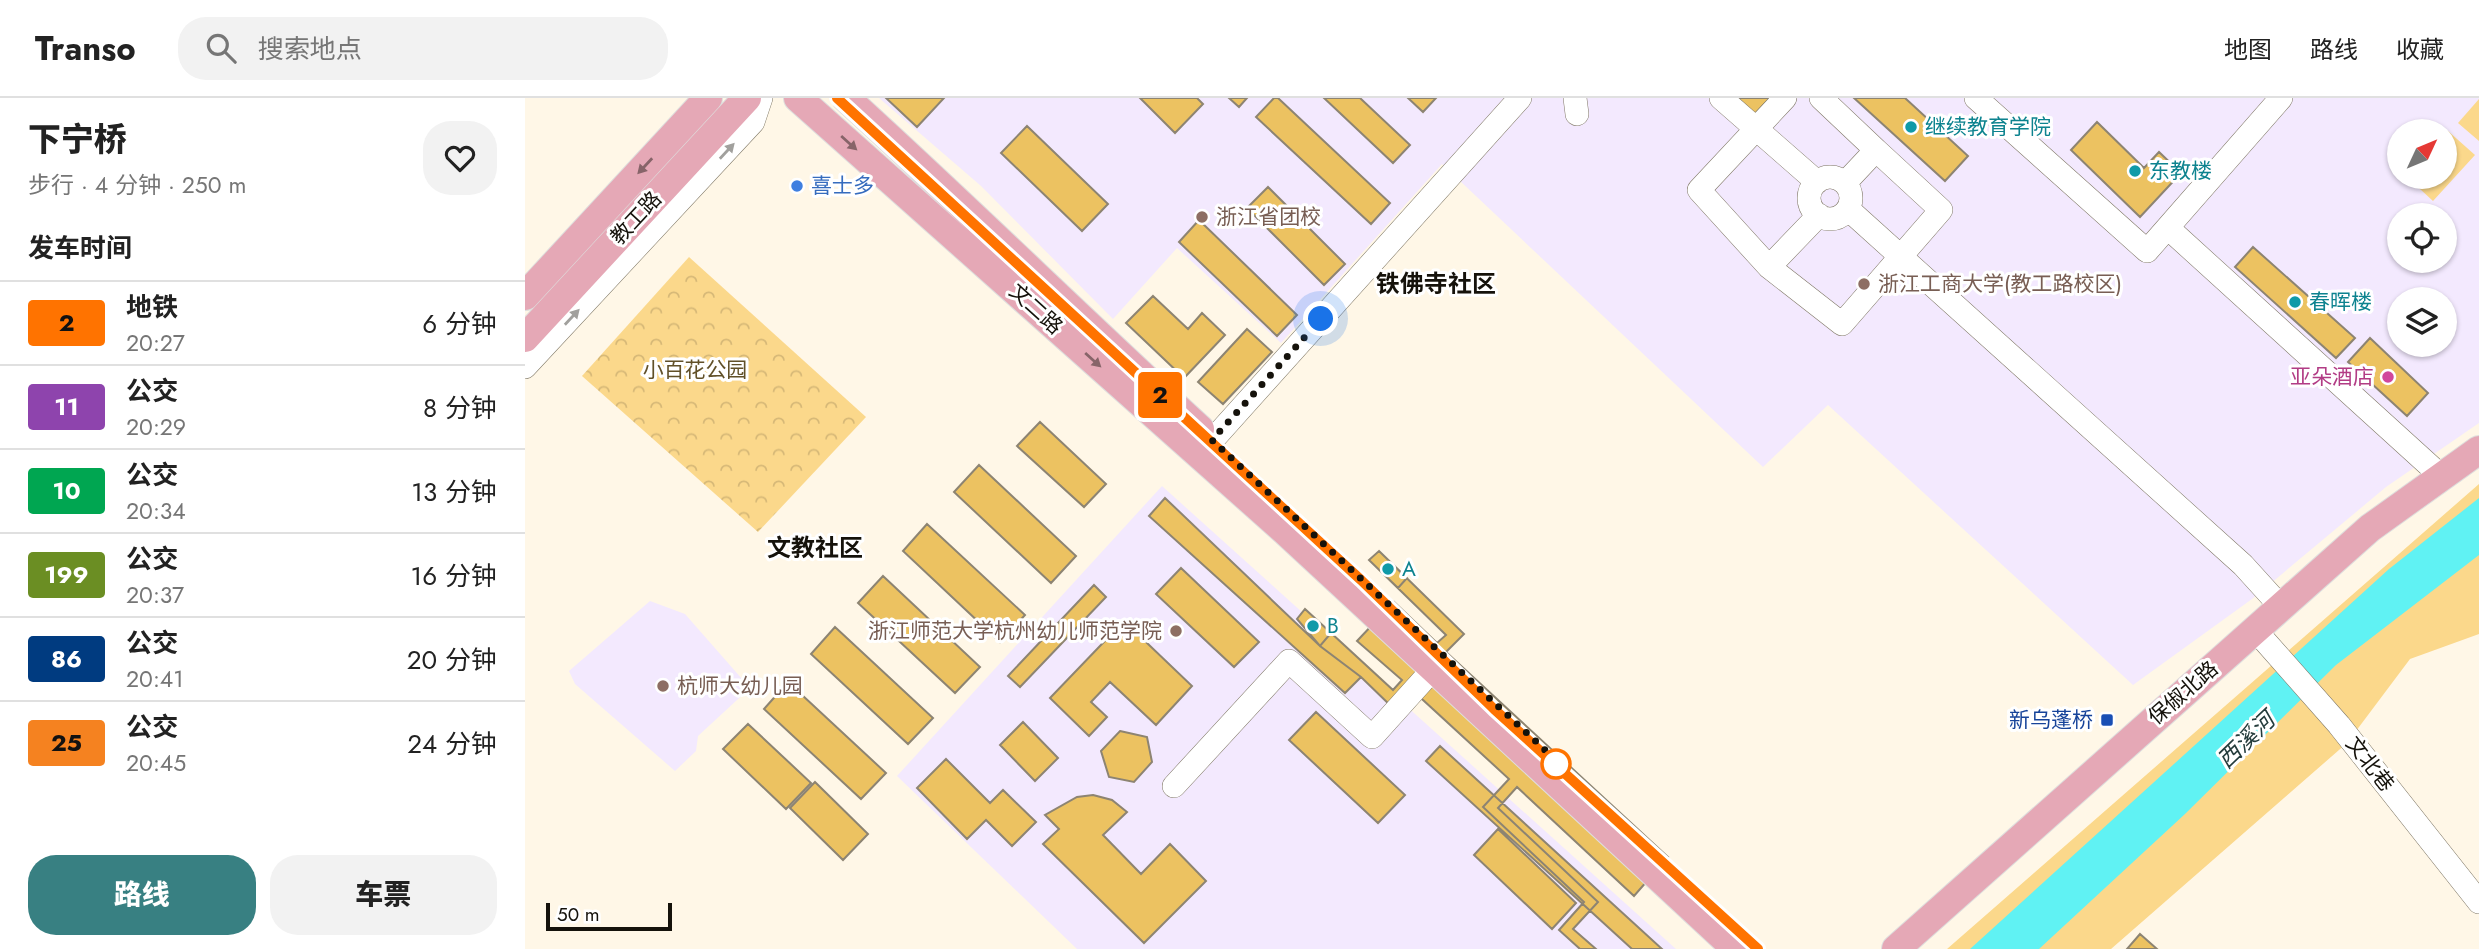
<!DOCTYPE html>
<html lang="zh">
<meta charset="utf-8">
<style>
:root{--surface:#fff;--page:#f2f2f2;--text:#222;--muted:#767676;--line:#e0e0e0;--accent:#388082}
body{margin:0;font-family:Jost,"Noto Sans SC",sans-serif;background:var(--page);color:var(--text);height:100vh;display:flex;flex-direction:column;font-size:26px;white-space:nowrap}
*{box-sizing:border-box;margin:0}
p{font-size:23px;color:var(--muted)}
.icon{flex:none;width:38px;height:38px;fill:none;stroke:currentColor;stroke-width:2;stroke-linecap:round;stroke-linejoin:round}
.map{position:relative;flex:1;overflow:hidden}
.panel{display:flex;flex-direction:column;background:var(--surface);width:525px}
.panel>*{flex:none}
.badge{padding:0 14px;border-radius:5px;font-size:24px;line-height:46px}
.needle{width:46px;rotate:46deg}
.controls{position:absolute;left:1862px;top:21px;display:grid;gap:14px}
.controls a{display:grid;place-items:center;width:70px;height:70px;border-radius:50%;background:var(--surface);box-shadow:0 2px 5px #0004;font-size:35px}
.scale{position:absolute;left:21px;bottom:18px;width:126px;box-sizing:border-box;padding-left:7px;border:4px solid #15120b;border-top:0;font-size:19px;line-height:24px;white-space:nowrap;color:#15120b;-webkit-text-stroke:5px #fff;paint-order:stroke}
.you{position:absolute;width:35px;height:35px;margin:-18px;border:5px solid #fff;border-radius:50%;background:#1a73e8;box-shadow:0 0 0 10px #1a73e833}
.map>.badge{position:absolute;translate:-50% -50%;box-shadow:0 0 0 4px #fff}
h2{padding:0 28px;font-size:26px;line-height:63px}
.round{display:grid;place-items:center;flex:none;width:74px;height:74px;border-radius:28px;background:var(--page)}
.headline{display:flex;align-items:center;justify-content:space-between;height:119px;padding:0 28px}
h1{font-size:33px;font-weight:800;line-height:52px}
.cta{display:flex;gap:14px;margin-top:auto;padding:14px 28px}
.cta a{flex:1;height:80px;border-radius:28px;background:var(--accent);color:#fff;font-size:28px;font-weight:800;line-height:80px;text-align:center}
.cta a+a{background:var(--page);color:var(--text)}
ul{padding:0;list-style:none}
li{display:flex;align-items:center;gap:21px;height:84px;padding:0 28px;border-top:2px solid var(--line)}
li div{flex:1}
li b{display:block;font-size:26px}
li em{font-style:normal}
li .badge{min-width:77px;font-weight:700;text-align:center}
header{display:flex;align-items:center;gap:42px;box-sizing:border-box;height:98px;padding:0 35px;background:var(--surface);border-bottom:2px solid var(--line)}
header strong{font-size:33px}
nav{display:flex;gap:38px;margin-inline-start:auto;font-size:24px}
.search{width:490px;height:63px;background:var(--page);display:flex;align-items:center;gap:18px;box-sizing:border-box;padding:0 24px;border-radius:28px;color:var(--muted);font-size:26px}
main{display:flex;flex:1;min-height:0}
.map>svg:first-child{display:block}
.education{fill:#f3e9fe;fill-rule:evenodd}
.green{fill:#fbd88b}
.park{fill:url(#park-crowns)}
.water{fill:#60f2f3}
.building{fill:#ecc261;stroke:#8d8472;stroke-width:2}
.lines{fill:none;stroke-linecap:round;stroke-linejoin:round}
.minor-casing{stroke:#7f7765;stroke-width:24}
.major-casing{stroke:#dededd;stroke-width:30}
.minor{stroke:#fff;stroke-width:23}
.major{stroke:#e5a8b6;stroke-width:28}
.oneway{fill:#876469}
.oneway2{fill:#a1a09d}
.line-casing{stroke:#fff;stroke-width:16}
.line{stroke:#ff7300;stroke-width:10}
.walk{stroke:#15120b;stroke-width:7;stroke-dasharray:0 12.6}
.culture-dot{fill:#0f9aa8;stroke:#fff;stroke-width:2.5}
.shop-dot{fill:#3f7fe0;stroke:#fff;stroke-width:2.5}
.education-dot{fill:#8d6e63;stroke:#fff;stroke-width:2.5}
.hotel-dot{fill:#d1479c;stroke:#fff;stroke-width:2.5}
.transit-dot{fill:#1a4fb4;stroke:#fff;stroke-width:2.5}
.stop-dot{fill:#fff;stroke:#ff7300;stroke-width:3.5}
.labels{text-anchor:middle;stroke-width:6;stroke-linejoin:round;paint-order:stroke}
.culture-label{font-size:21px;fill:#0d838f;stroke:#fff;text-anchor:start}
.shop-label{font-size:21px;fill:#366cbe;stroke:#fff;text-anchor:start}
.education-label{font-size:21px;fill:#785e54;stroke:#fff;text-anchor:start}
.street-label{font-size:21px;fill:#15120b;stroke:#fff}
.park-label{font-size:21px;fill:#615028;stroke:#fff}
.hotel-label{font-size:21px;fill:#b23c85;stroke:#fff;text-anchor:end}
.transit-label{font-size:21px;fill:#164399;stroke:#fff;text-anchor:end}
.water-label{font-size:23px;font-style:italic;fill:#243c3c;stroke:#fff}
.quarter-label{font-size:24px;font-weight:bold;fill:#15120b;stroke:#fff}
</style>
<header>
<strong>Transo</strong>
<div class="search"><svg class="icon" aria-label="search" viewBox="0 0 24 24"><circle cx="10" cy="10" r="6"/><path d="M15 15l6 6"/></svg>搜索地点</div>
<nav><a>地图</a><a>路线</a><a>收藏</a></nav>
</header>
<main>
<section class="panel">
<div class="headline"><div><h1>下宁桥</h1><p>步行 · 4 分钟 · 250 m</p></div><a class="round"><svg class="icon" aria-label="heart" viewBox="0 0 24 24"><path d="M12 20l-8-8c-3-5 5-10 8-4 3-6 11-1 8 4z"/></svg></a></div>
<h2>发车时间</h2>
<ul>
<li><span class="badge" style="background:#ff7300;color:#111">2</span><div><b>地铁</b><p>20:27</p></div><em>6 分钟</em></li>
<li><span class="badge" style="background:#8e44ad;color:#fff">11</span><div><b>公交</b><p>20:29</p></div><em>8 分钟</em></li>
<li><span class="badge" style="background:#00a651;color:#fff">10</span><div><b>公交</b><p>20:34</p></div><em>13 分钟</em></li>
<li><span class="badge" style="background:#6b8e23;color:#fff">199</span><div><b>公交</b><p>20:37</p></div><em>16 分钟</em></li>
<li><span class="badge" style="background:#003b80;color:#fff">86</span><div><b>公交</b><p>20:41</p></div><em>20 分钟</em></li>
<li><span class="badge" style="background:#f58220;color:#111">25</span><div><b>公交</b><p>20:45</p></div><em>24 分钟</em></li>
</ul>
<div class="cta"><a>路线</a><a>车票</a></div>
</section>
<div class="map">
<svg width="1954" height="851" viewBox="0 0 1954 851">
<defs>
<pattern id="park-crowns" width="20" height="18" patternUnits="userSpaceOnUse" patternTransform="scale(1.75)"><rect width="20" height="18" fill="#fbd88b"/><path d="M2 6a3 3 0 1 1 6 0M12 15a3 3 0 1 1 6 0" fill="none" stroke="#d6b877"/></pattern>
</defs>
<rect width="100%" height="100%" fill="#fff7e7"/>
<!-- education -->
<path class="education" d="M354,0H1954V325L1861,389L1727,501L1608,587L1303,307L1238,369L917,66L756,245L652,150L588,221L456,88ZM1874,33H1920V79H1874ZM1874,117H1920V163H1874ZM1874,201H1920V247H1874Z
M637,388L1151,851H552L372,678Z
M125,503L160,516L225,590L173,638L171,653L150,673L50,586L44,573Z"/>
<!-- green -->
<path class="green" d="M1954,1V43L1933,25Z
M1923,33L1950,57L1908,103L1882,79H1920V37Z
M1954,386V536L1885,561L1822,645L1586,851H1422Z"/>
<!-- park -->
<path class="park" d="M164,159L341,319L233,434L57,278Z"/>
<!-- water -->
<path class="water" d="M1954,400V457L1811,567L1660,716L1514,851H1445L1864,471Z"/>
<!-- building -->
<path class="building" d="M361,0H419L392,29Z
M615,0H672L678,6L650,35Z
M704,0H722L714,9Z
M749,0H753L865,105L846,126L731,19Z
M799,0H835L885,47L868,65Z
M883,0H911L898,14Z
M1204,0H1245L1226,20Z
M1329,0H1380L1443,58L1420,83Z
M1572,24L1619,70L1634,54L1656,75L1615,119L1546,52Z
M502,28L583,106L557,133L476,55Z
M743,89L820,166L799,187L722,110Z
M674,122L772,217L752,238L654,144Z
M1728,149L1830,240L1811,260L1710,169Z
M628,198L663,231L677,215L700,237L659,280L601,225Z
M722,231L747,254L698,306L673,284Z
M1845,240L1903,295L1882,318L1823,264Z
M515,324L581,386L559,409L492,348Z
M454,367L551,458L526,485L429,394Z
M640,400L795,548L836,579L820,595L624,418Z
M402,426L500,517L475,544L378,453Z
M854,453L939,536L921,554L1143,759L1109,798L992,689L973,710L1073,804L1048,831L1071,851H1055L1034,832L1059,804L958,709L984,681L886,591L868,610L836,579L795,548L772,521L780,511L868,592L877,582L832,543L869,504L912,545L921,537L844,462Z
M854,453L882,480L873,490L844,462Z
M656,470L734,544L709,569L631,496Z
M358,478L455,569L430,595L333,505Z
M569,487L581,499L495,589L483,578Z
M780,511L806,535L795,548L772,521Z
M599,523L667,588L631,627L585,584L566,604L582,619L564,638L525,600Z
M310,529L408,620L383,646L286,556Z
M263,584L361,675L336,701L239,611Z
M791,614L880,697L853,725L764,642Z
M498,624L533,660L510,683L475,647Z
M223,626L286,685L261,711L198,651Z
M595,633L622,639L627,664L609,684L584,679L576,653Z
M915,648L1137,851H1107L901,663Z
M421,661L465,705L478,692L511,724L487,748L461,722L442,741L392,690Z
M290,684L343,736L318,762L265,710Z
M568,697L587,702L602,714L578,737L616,776L645,746L681,783L619,845L518,746L534,731L520,717L552,699Z
M973,731L1051,805L1027,831L949,757Z
M1615,836L1632,851H1602Z"/>
<g class="lines">
<defs>
<path id="minor" d="M1050,0L1052,16
M1196,0L1292,84
M1296,0L1351,52L1320,85
M1451,0L1622,153L1756,0
M1284 100a21 21 0 1 1 42 0a21 21 0 1 1-42 0Z
M1323,111L1718,467L1757,510
M1294,117L1244,169L1317,226L1416,112L1351,52
M1643,130L1916,378
M1244,169L1174,92L1260,0
M0,269L228,24L236,0
M675,356L995,0
M1731,533L1814,627L1954,804
M649,688L764,563L847,639L910,569"/>
<path id="major" d="M273,0L760,433L1211,851
M321,0C441,109 556,222 675,331
M0,198L183,0
M0,240L222,0
M1371,851L1845,430L1954,352"/>
</defs>
<!-- minor casing -->
<use href="#minor" class="minor-casing"/>
<!-- major casing -->
<use href="#major" class="major-casing"/>
<!-- minor -->
<use href="#minor" class="minor"/>
<!-- major -->
<use href="#major" class="major"/>
</g>
<!-- one-way arrows -->
<defs><path id="oneway-solid" d="M-6-.8H1V-3.2L6.5 0L1 3.2V.8H-6Z" transform="scale(1.75)"/></defs>
<g class="oneway">
<use href="#oneway-solid" transform="translate(324 45) rotate(42)"/>
<use href="#oneway-solid" transform="translate(120 68) rotate(133)"/>
<use href="#oneway-solid" transform="translate(568 262) rotate(42)"/>
</g>
<g class="oneway2">
<use href="#oneway-solid" transform="translate(202 53) rotate(-47)"/>
<use href="#oneway-solid" transform="translate(47 219) rotate(-47)"/>
</g>
<g class="lines">
<defs>
<path id="line" d="M312,0L836,482L969,611L1233,851"/>
</defs>
<!-- line casing -->
<use href="#line" class="line-casing"/>
<!-- line -->
<use href="#line" class="line"/>
<!-- walk -->
<path class="walk" d="M796,221L687,342L1032,663L1031,666"/>
</g>
<!-- markers -->
<g class="culture-dot">
<circle cx="1386" cy="29" r="7"/>
<circle cx="1610" cy="73" r="7"/>
<circle cx="1770" cy="204" r="7"/>
<circle cx="863" cy="471" r="7"/>
<circle cx="788" cy="528" r="7"/>
</g>
<circle class="shop-dot" cx="272" cy="88" r="7"/>
<g class="education-dot">
<circle cx="677" cy="119" r="7"/>
<circle cx="1339" cy="186" r="7"/>
<circle cx="651" cy="533" r="7"/>
<circle cx="138" cy="588" r="7"/>
</g>
<circle class="hotel-dot" cx="1863" cy="279" r="7"/>
<rect class="transit-dot" x="1575" y="615" width="14" height="14" rx="3.5"/>
<circle class="stop-dot" cx="1031" cy="666" r="14"/>
<g class="labels">
<!-- culture labels -->
<g class="culture-label">
<text x="1400" y="36">继续教育学院</text>
<text x="1624" y="80">东教楼</text>
<text x="1784" y="211">春晖楼</text>
<text x="877" y="478">A</text>
<text x="802" y="535">B</text>
</g>
<!-- shop labels -->
<g class="shop-label">
<text x="286" y="95">喜士多</text>
</g>
<!-- education labels -->
<g class="education-label">
<text x="691" y="126">浙江省团校</text>
<text x="1353" y="193">浙江工商大学(教工路校区)</text>
<text x="637" y="540" text-anchor="end">浙江师范大学杭州幼儿师范学院</text>
<text x="152" y="595">杭师大幼儿园</text>
</g>
<!-- street labels -->
<g class="street-label">
<text transform="translate(111 120) rotate(-47)" y="7">教工路</text>
<text transform="translate(511 211) rotate(42)" y="7">文二路</text>
<text transform="translate(1658 595) rotate(-41)" y="7">保俶北路</text>
<text transform="translate(1845 666) rotate(52)" y="7">文北巷</text>
</g>
<!-- park labels -->
<g class="park-label">
<text x="170" y="279">小百花公园</text>
</g>
<!-- hotel labels -->
<g class="hotel-label">
<text x="1849" y="286">亚朵酒店</text>
</g>
<!-- transit labels -->
<g class="transit-label">
<text x="1568" y="629">新乌蓬桥</text>
</g>
<!-- water labels -->
<g class="water-label">
<text transform="translate(1721 642) rotate(-44)" y="8">西溪河</text>
</g>
<!-- quarter labels -->
<g class="quarter-label">
<text x="911" y="194">铁佛寺社区</text>
<text x="290" y="458">文教社区</text>
</g>
</g>
</svg>
<div class="controls">
<a><svg class="needle" viewBox="-14 -14 28 28"><path d="M0-13l5 13h-10z" fill="#e53935"/><path d="M0 13l5-13h-10z" fill="#767676"/></svg></a>
<a><svg class="icon" aria-label="locate" viewBox="0 0 24 24"><circle cx="12" cy="12" r="6"/><path d="M12 2v4M12 18v4M2 12h4M18 12h4"/></svg></a>
<a><svg class="icon" aria-label="layers" viewBox="0 0 24 24"><path d="M12 4l9 5-9 5-9-5zM3 14l9 5 9-5"/></svg></a>
</div>
<div class="scale">50 m</div>
<div class="you" style="left:796px;top:221px"></div>
<b class="badge" style="left:635px;top:297px;background:#ff7300;color:#111">2</b>
</div>
</main>
